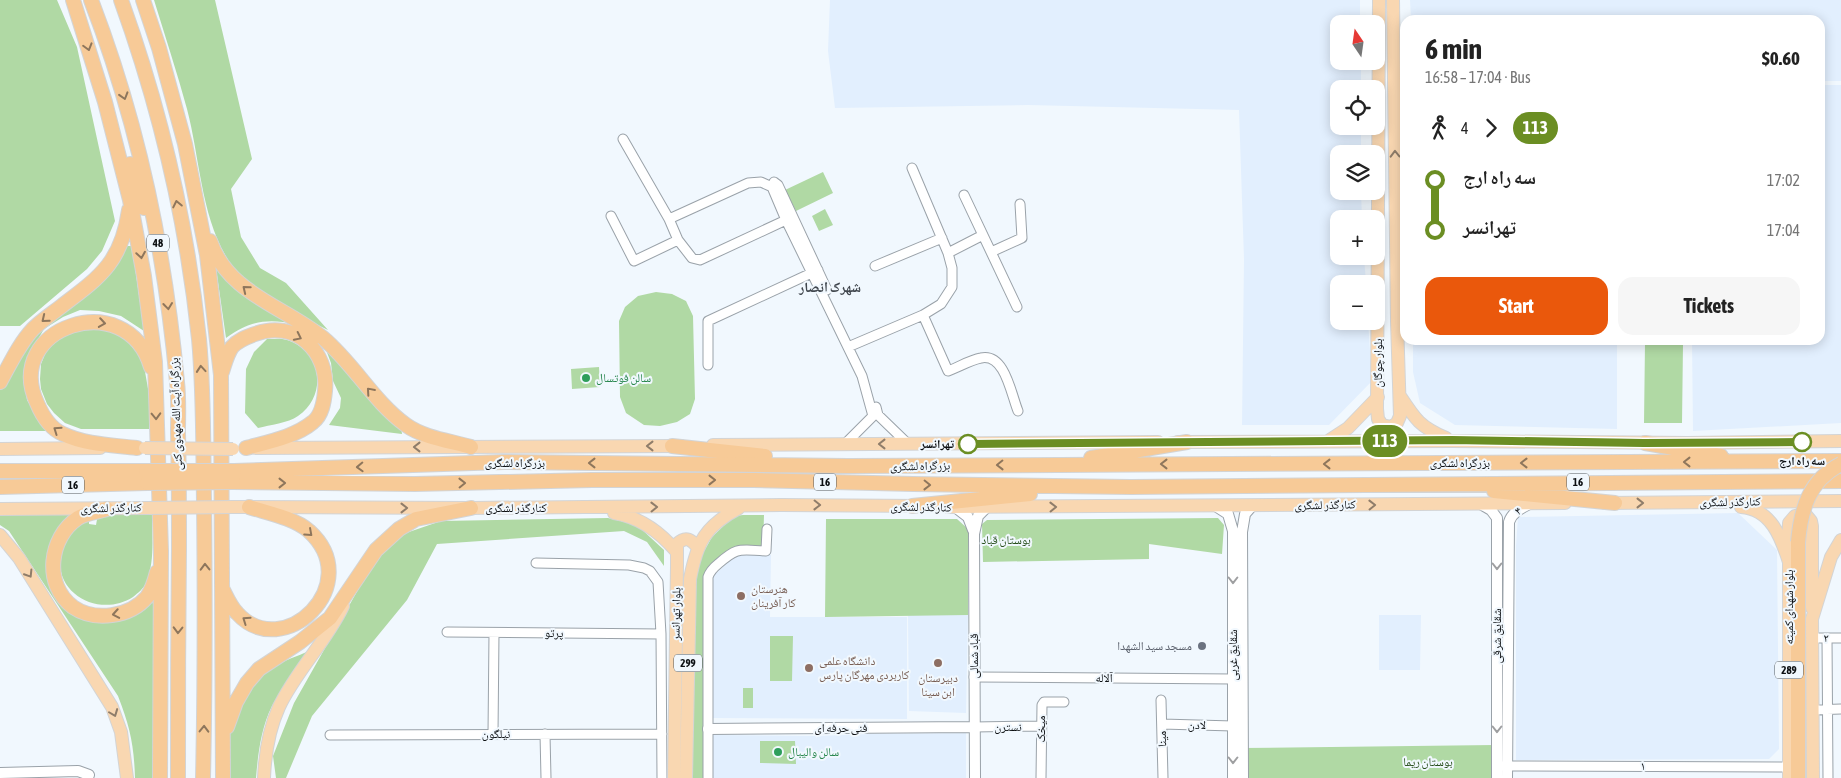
<!DOCTYPE html>
<meta charset="utf-8">
<style>
:root{--surface:#fff;--page:#f6f6f6;--text:#222;--muted:#767676;--accent:#ea580c}
body{margin:0;font-family:"Asap Condensed","Noto Naskh Arabic",sans-serif;background:var(--page);color:var(--text);height:100vh;display:flex;flex-direction:column;font-size:19px;white-space:nowrap}
*{box-sizing:border-box;margin:0}
p{font-size:16px;color:var(--muted)}
.icon{flex:none;width:28px;height:28px;fill:none;stroke:currentColor;stroke-width:2;stroke-linecap:round;stroke-linejoin:round}
.map{position:relative;flex:1;overflow:hidden}
.details{position:absolute;left:1400px;top:15px;width:425px;height:330px;display:flex;flex-direction:column;background:var(--surface);border-radius:15px;box-shadow:0 2px 12px #0003}
.details>*{flex:none}
.badge{padding:0 10px;border-radius:16px;font-size:18px;line-height:32px}
.needle{width:32px;rotate:347deg}
.tools{position:absolute;left:1330px;top:15px;display:grid;gap:10px}
.tools a{display:grid;place-items:center;width:55px;height:55px;border-radius:10px;background:var(--surface);box-shadow:0 2px 12px #0003;font-size:25px}
.map>.badge{position:absolute;translate:-50% -50%;box-shadow:0 0 0 2px #fff}
.legs{display:flex;align-items:center;gap:8px;height:55px;padding:0 25px;font-size:16px}
.legs p{margin-inline-start:auto}
.summary{display:flex;align-items:center;justify-content:space-between;height:85px;padding:0 25px}
h1{font-size:28px;font-weight:700;line-height:38px}
.cta{display:flex;gap:10px;margin-top:auto;padding:10px 25px}
.cta a{flex:1;height:58px;border-radius:15px;background:var(--accent);color:#fff;font-size:20px;font-weight:700;line-height:58px;text-align:center}
.cta a+a{background:var(--page);color:var(--text)}
ul{padding:0 25px;list-style:none}
li{display:flex;align-items:center;gap:18px;height:50px;font-size:19px}
li i{display:grid;place-items:center;width:8px;height:100%;margin:0 6px;background:currentColor}
li i::after{content:'';width:12px;height:12px;margin:-6px;border:4px solid;border-radius:50%;background:var(--surface)}
li p{margin-inline-start:auto}
li:first-child i{background:linear-gradient(#0000 50%,currentColor 0)}
li:last-child i{background:linear-gradient(currentColor 50%,#0000 0)}
.map>svg:first-child{display:block}
.built{fill:#e2effe}
.green{fill:#b0d9a4}
.lines{fill:none;stroke-linecap:round;stroke-linejoin:round}
.minor-casing{stroke:#9aa2a9;stroke-width:11}
.tertiary-casing{stroke:#9aa2a9;stroke-width:12}
.primary-casing{stroke:#d3d4d5;stroke-width:14}
.trunk-casing{stroke:#d3d4d5;stroke-width:16}
.minor{stroke:#fff;stroke-width:9}
.tertiary{stroke:#fff;stroke-width:10}
.primary{stroke:#f9d7b1;stroke-width:12}
.trunk{stroke:#f7ca97;stroke-width:14}
.primary-bridge-casing{stroke:#d3d4d5;stroke-width:14;stroke-linecap:butt}
.trunk-bridge-casing{stroke:#d3d4d5;stroke-width:16;stroke-linecap:butt}
.primary-bridge{stroke:#f9d7b1;stroke-width:12}
.trunk-bridge{stroke:#f7ca97;stroke-width:14}
.oneway{stroke:#8e765c}
.oneway2{stroke:#8f7d6a}
.oneway3{stroke:#9e9fa1}
.line-1-casing{stroke:#fff;stroke-width:11}
.line-1{stroke:#6b8e23;stroke-width:8}
.leisure-dot{fill:#2e9e5b;stroke:#f1f8fe;stroke-width:2}
.stop-1-dot{fill:#fff;stroke:#6b8e23;stroke-width:2.5}
.education-dot{fill:#8d6e63;stroke:#f1f8fe;stroke-width:2}
.worship-dot{fill:#6b7280;stroke:#f1f8fe;stroke-width:2}
.labels{text-anchor:middle;stroke-width:4;stroke-linejoin:round;paint-order:stroke}
.shield{fill:#f1f8fe;stroke:#51565a;stroke-width:1}
.shield-label{font-size:11px;font-weight:bold;fill:#0d1013}
.street-label{font-size:12px;fill:#0d1013;stroke:#f1f8fe}
.leisure-label{font-size:12px;fill:#27864d;stroke:#f1f8fe;text-anchor:start}
.stop-label{font-size:12px;font-weight:bold;fill:#0d1013;stroke:#f1f8fe;text-anchor:end}
.park-label{font-size:12px;fill:#254d19;stroke:#f1f8fe}
.education-label{font-size:12px;fill:#785e54;stroke:#f1f8fe;text-anchor:start}
.worship-label{font-size:12px;fill:#5b616d;stroke:#f1f8fe;text-anchor:end}
.neighbourhood-label{font-size:14px;font-weight:bold;fill:#41474e;stroke:#f1f8fe}
</style>
<div class="map">
<svg width="1841" height="778" viewBox="0 0 1841 778">
<rect width="100%" height="100%" fill="#f1f8fe"/>
<!-- built -->
<path class="built" d="M830,0H1360V24H1339V61H1361V89H1339V126H1361V154H1339V191H1361L1362,219H1339V256H1364L1366,284H1339V321H1368L1372,381L1329,425H1242L1244,259L1239,110L1028,105L835,108L828,51Z
M1410,0H1841V81H1820V20H1411Z
M1820,85H1841V423L1693,431L1692,340H1820Z
M1413,340H1617V429L1455,425L1420,403L1413,372Z
M1738,513L1777,550L1779,749L1769,759L1516,760V546L1518,517Z
M739,553L771,555L770,617H907V719L711,718L713,576Z
M908,615H968L966,713L909,711Z
M1379,615H1421L1420,670H1379Z
M966,733V778H711L712,735L816,736L817,739V736L870,734Z"/>
<!-- green -->
<path class="green" d="M0,0H57L77,47L115,221L102,251L87,269L20,326H0Z
M154,0H215L252,159L231,189L241,237L260,268L286,283L328,330C297,314 258,299 236,271C201,227 201,162 187,109C177,72 165,36 154,0Z
M823,172L833,193L796,211L785,190Z
M825,209L833,225L819,231L812,216Z
M125,246H132L144,331L121,316L99,311L80,310L63,317L44,329L27,358L25,379L27,400L40,421L50,431H0V390L31,337Z
M215,261L295,324C267,318 249,321 226,338Z
M656,292L672,294L686,301L693,316L695,399L690,414L677,422L660,426L644,425L626,413L620,397L619,321L625,307L638,296Z
M76,327L120,332L143,360L151,406L149,429H81L65,423L54,413L47,404L41,389L40,379L41,364L48,347Z
M267,339C273,339 281,338 287,340C322,351 328,395 298,416C288,423 270,425 258,428L245,413L246,369L254,352Z
M1645,343L1683,344L1682,423H1644Z
M325,347L401,427L402,434L329,425L340,408L341,398L333,381L331,363Z
M599,367L600,387L572,389L571,369Z
M0,510H75C46,542 51,545 54,586L90,619L147,600L154,604L153,778H135C134,745 130,727 118,696L9,531L0,525Z
M98,514L152,515C152,538 155,562 146,583C144,588 138,593 133,597C99,619 50,592 62,551C64,546 65,538 68,534C74,527 82,522 89,516V524L96,525Z
M743,515H764L763,549L737,548L704,583L703,778H691L693,571L712,537L734,516Z
M608,518L637,525L664,550V566L647,542L624,531L437,544L407,600L312,716L286,778H276L273,756L294,703L376,558L406,533L441,521Z
M1218,518L1224,525L1222,554L1149,544V559L983,562L982,524L987,520Z
M826,519H957L968,529V615L825,617Z
M770,636H793L792,681H770Z
M309,651C296,669 282,687 272,706C261,728 258,754 256,778H229C229,762 228,744 231,728C236,705 254,679 274,667C284,660 298,656 309,651Z
M743,688H753V708H743Z
M760,741H795L796,764L760,763Z
M1494,745V778H1241L1242,748Z"/>
<g class="lines">
<defs>
<path id="minor" d="M623,139L669,219L678,240L692,258L700,260L786,220
M772,187L774,182L778,185L827,290
M964,195L1017,307
M611,216L634,261L678,240
M669,219L748,183L761,182L772,187L786,220L862,376L873,416L844,445
M991,252L1022,238L1020,204
M948,253L983,235
M875,266L942,238
M923,315L948,371C959,367 970,360 981,358C1005,353 1011,394 1018,411
M848,347L923,315L941,304L952,287V268L948,253L912,168
M708,365V321L818,270
M876,407L878,415L908,444
M536,563L629,565L644,568L650,571L658,582L661,634L662,778
M447,632L661,634
M1812,638H1841
M1827,638L1828,778
M974,677L1233,679
M1161,700L1163,778
M1813,710L1841,709
M1162,724L1233,726
M974,727L1041,726
M493,734L494,633
M545,734L546,778
M330,735L662,734
M1500,766L1789,767
M708,778V577C710,571 713,568 718,564C738,546 740,550 766,551L767,529
M1041,778L1042,705L1044,702H1064"/>
<path id="tertiary" d="M1479,503L1491,510L1497,518V778
M1214,505L1228,514L1233,531V778
M955,507L968,517L973,530
M708,729L974,727
M0,773L78,771L89,775
M975,778L974,534L978,516L986,508
M1243,778L1242,532L1245,514L1252,506
M1507,778L1509,522C1512,512 1522,508 1531,503"/>
<path id="primary" d="M1379,0L1377,409L1378,419L1382,425L1391,427L1397,423L1400,416L1397,321L1393,0
M1400,396C1415,419 1420,427 1446,438
M1328,441L1348,428L1378,397
M1178,442L1452,441L1688,443L1841,441
M713,445L1158,442
M256,448L681,446
M0,449L100,448
M1605,503L1841,501
M233,507L471,508L781,505L923,506
M948,507L1565,503
M1741,507C1771,509 1781,537 1789,562V778
M0,509L147,508
M614,513C640,517 659,531 676,551
M0,535L19,558L112,707L121,732L127,778
M1788,547L1789,523L1795,516L1806,515L1811,521L1812,526V608
M264,778C265,754 269,729 279,707C296,671 326,642 343,606
M674,778L677,566V544C686,535 692,540 698,548
M686,778L690,579C697,542 705,526 739,508
M1813,778L1812,619L1831,557L1841,540"/>
<path id="trunk" d="M73,0L105,102L130,200L144,276L155,362L161,551L160,778
M91,0C138,122 165,251 177,382C179,399 178,416 178,433C179,471 179,510 179,548C178,625 178,701 178,778
M121,0C160,108 187,224 199,339C204,393 203,447 204,501C205,593 205,686 203,778
M143,0L159,48L185,144L207,255L221,375L223,778
M130,164L144,208
M210,241C228,294 284,306 323,338C354,364 373,401 406,425C424,438 451,441 471,447
M222,372C225,363 227,354 232,347C238,340 247,337 255,334C295,319 329,351 325,391C324,402 322,415 313,422C295,437 268,442 246,448
M0,382C10,364 19,344 33,329C42,320 53,313 63,305C102,276 122,260 129,210
M1645,443L1721,456
M672,446L765,456
M137,448C112,445 86,445 63,434C49,428 42,415 37,403C2,327 127,285 151,367
M1091,458L1187,442
M0,471H146
M234,471L504,462L848,466L1841,461
M233,482L415,484L592,480H754L913,484L1131,487L1841,481
M0,487L147,483
M1494,491L1615,503
M912,506L1030,494
M107,509C98,512 86,513 78,518C49,537 43,585 73,607C95,622 130,617 147,597C152,590 155,580 157,572
M223,590C227,598 231,607 237,613C283,664 367,584 309,531C294,518 268,513 249,507
M227,727L236,702L247,683L259,669L300,642L330,618L376,550L399,529L416,519L471,508
M1798,778V542"/>
</defs>
<!-- minor casing -->
<use href="#minor" class="minor-casing"/>
<!-- tertiary casing -->
<use href="#tertiary" class="tertiary-casing"/>
<!-- primary casing -->
<use href="#primary" class="primary-casing"/>
<!-- trunk casing -->
<use href="#trunk" class="trunk-casing"/>
<!-- minor -->
<use href="#minor" class="minor"/>
<!-- tertiary -->
<use href="#tertiary" class="tertiary"/>
<!-- primary -->
<use href="#primary" class="primary"/>
<!-- trunk -->
<use href="#trunk" class="trunk"/>
<defs>
<path id="primary-bridge" d="M145,448L233,449
M147,508L233,507"/>
<path id="trunk-bridge" d="M146,471H234
M147,483L233,482
M1798,542C1801,509 1809,480 1841,464"/>
</defs>
<!-- primary-bridge casing -->
<use href="#primary-bridge" class="primary-bridge-casing"/>
<!-- trunk-bridge casing -->
<use href="#trunk-bridge" class="trunk-bridge-casing"/>
<!-- primary-bridge -->
<use href="#primary-bridge" class="primary-bridge"/>
<!-- trunk-bridge -->
<use href="#trunk-bridge" class="trunk-bridge"/>
</g>
<!-- one-way arrows -->
<defs><path id="oneway-chevron" d="M-2-3.5L2.5 0L-2 3.5" fill="none" stroke-width="1.6" stroke-linecap="round" stroke-linejoin="round" transform="scale(1.25)"/></defs>
<g class="oneway">
<use href="#oneway-chevron" transform="translate(88 47) rotate(74)"/>
<use href="#oneway-chevron" transform="translate(124 96) rotate(73)"/>
<use href="#oneway-chevron" transform="translate(177 204) rotate(-102)"/>
<use href="#oneway-chevron" transform="translate(141 255) rotate(81)"/>
<use href="#oneway-chevron" transform="translate(246 289) rotate(-141)"/>
<use href="#oneway-chevron" transform="translate(168 306) rotate(83)"/>
<use href="#oneway-chevron" transform="translate(45 319) rotate(141)"/>
<use href="#oneway-chevron" transform="translate(102 323) rotate(9)"/>
<use href="#oneway-chevron" transform="translate(298 337) rotate(26)"/>
<use href="#oneway-chevron" transform="translate(201 369) rotate(-95)"/>
<use href="#oneway-chevron" transform="translate(370 391) rotate(-131)"/>
<use href="#oneway-chevron" transform="translate(156 416) rotate(88)"/>
<use href="#oneway-chevron" transform="translate(57 430) rotate(-145)"/>
<use href="#oneway-chevron" transform="translate(1687 462) rotate(180)"/>
<use href="#oneway-chevron" transform="translate(592 463) rotate(-180)"/>
<use href="#oneway-chevron" transform="translate(1524 463) rotate(180)"/>
<use href="#oneway-chevron" transform="translate(1164 464) rotate(180)"/>
<use href="#oneway-chevron" transform="translate(1327 464) rotate(180)"/>
<use href="#oneway-chevron" transform="translate(1000 465) rotate(179)"/>
<use href="#oneway-chevron" transform="translate(360 467) rotate(178)"/>
<use href="#oneway-chevron" transform="translate(712 480)"/>
<use href="#oneway-chevron" transform="translate(282 483)"/>
<use href="#oneway-chevron" transform="translate(462 483) rotate(-1)"/>
<use href="#oneway-chevron" transform="translate(927 485) rotate(1)"/>
<use href="#oneway-chevron" transform="translate(309 533) rotate(42)"/>
<use href="#oneway-chevron" transform="translate(205 567) rotate(-91)"/>
<use href="#oneway-chevron" transform="translate(116 614) rotate(170)"/>
<use href="#oneway-chevron" transform="translate(246 620) rotate(-145)"/>
<use href="#oneway-chevron" transform="translate(178 630) rotate(91)"/>
<use href="#oneway-chevron" transform="translate(204 729) rotate(-89)"/>
</g>
<g class="oneway2">
<use href="#oneway-chevron" transform="translate(1395 154) rotate(-91)"/>
<use href="#oneway-chevron" transform="translate(882 444) rotate(180)"/>
<use href="#oneway-chevron" transform="translate(650 446) rotate(180)"/>
<use href="#oneway-chevron" transform="translate(417 447) rotate(180)"/>
<use href="#oneway-chevron" transform="translate(1640 503)"/>
<use href="#oneway-chevron" transform="translate(817 505) rotate(1)"/>
<use href="#oneway-chevron" transform="translate(1372 505) rotate(-1)"/>
<use href="#oneway-chevron" transform="translate(654 507) rotate(-1)"/>
<use href="#oneway-chevron" transform="translate(1053 507) rotate(-1)"/>
<use href="#oneway-chevron" transform="translate(404 508)"/>
<use href="#oneway-chevron" transform="translate(29 574) rotate(58)"/>
<use href="#oneway-chevron" transform="translate(114 713) rotate(69)"/>
</g>
<g class="oneway3">
<use href="#oneway-chevron" transform="translate(1497 566) rotate(90)"/>
<use href="#oneway-chevron" transform="translate(1233 580) rotate(90)"/>
<use href="#oneway-chevron" transform="translate(1497 729) rotate(90)"/>
<use href="#oneway-chevron" transform="translate(1233 760) rotate(90)"/>
</g>
<g class="lines">
<defs>
<path id="line-1" d="M968,444L1452,440L1644,443L1802,442"/>
</defs>
<!-- line-1 casing -->
<use href="#line-1" class="line-1-casing"/>
<!-- line-1 -->
<use href="#line-1" class="line-1"/>
</g>
<!-- markers -->
<g class="leisure-dot">
<circle cx="586" cy="378" r="5"/>
<circle cx="778" cy="752" r="5"/>
</g>
<g class="stop-1-dot">
<circle cx="1802" cy="442" r="9"/>
<circle cx="968" cy="444" r="9"/>
</g>
<g class="education-dot">
<circle cx="741" cy="596" r="5"/>
<circle cx="938" cy="663" r="5"/>
<circle cx="809" cy="668" r="5"/>
</g>
<circle class="worship-dot" cx="1202" cy="646" r="5"/>
<g class="labels">
<!-- shield labels -->
<g class="shield">
<rect x="147" y="234.5" width="22" height="17" rx="4"/>
<rect x="814" y="473.5" width="22" height="17" rx="4"/>
<rect x="1567" y="473.5" width="22" height="17" rx="4"/>
<rect x="62" y="476.5" width="22" height="17" rx="4"/>
<rect x="674" y="654.5" width="28" height="17" rx="4"/>
<rect x="1775" y="661.5" width="28" height="17" rx="4"/>
</g>
<g class="shield-label">
<text x="158" y="247">48</text>
<text x="825" y="486">16</text>
<text x="1578" y="486">16</text>
<text x="73" y="489">16</text>
<text x="688" y="667">299</text>
<text x="1789" y="674">289</text>
</g>
<!-- street labels -->
<g class="street-label">
<text transform="translate(1378 363) rotate(-90)" y="4">بلوار چوگان</text>
<text transform="translate(176 414) rotate(-92)" y="4">بزرگراه آیت الله مهدوی کنی</text>
<text x="515" y="467">بزرگراه لشگری</text>
<text x="1460" y="467">بزرگراه لشگری</text>
<text transform="translate(920 466) rotate(-1)" y="4">بزرگراه لشگری</text>
<text transform="translate(1730 502) rotate(-1)" y="4">کنارگذر لشگری</text>
<text transform="translate(1325 505) rotate(-1)" y="4">کنارگذر لشگری</text>
<text transform="translate(921 507) rotate(1)" y="4">کنارگذر لشگری</text>
<text transform="translate(111 508) rotate(-1)" y="4">کنارگذر لشگری</text>
<text x="516" y="512">کنارگذر لشگری</text>
<text transform="translate(1518 511) rotate(-33)" y="4">۴</text>
<text transform="translate(1789 607) rotate(-90)" y="4">بلوار شهدای کمیته</text>
<text transform="translate(676 614) rotate(-89)" y="4">بلوار تهرانسر</text>
<text transform="translate(554 633) rotate(1)" y="4">پرتو</text>
<text transform="translate(1497 636) rotate(-90)" y="4">شقایق شرقی</text>
<text transform="translate(1826 638) rotate(-1)" y="4">۲</text>
<text transform="translate(1233 655) rotate(-90)" y="4">شقایق غربی</text>
<text transform="translate(974 656) rotate(-90)" y="4">قباد شمالی</text>
<text x="1104" y="682">آلاله</text>
<text transform="translate(1197 725) rotate(2)" y="4">لادن</text>
<text x="1008" y="731">نسترن</text>
<text x="841" y="732">فنی حرفه ای</text>
<text transform="translate(1041 729) rotate(-90)" y="4">میخک</text>
<text x="496" y="738">نیلگون</text>
<text transform="translate(1162 739) rotate(-91)" y="4">مینا</text>
<text x="1643" y="770">۱</text>
</g>
<!-- leisure labels -->
<g class="leisure-label">
<text x="596" y="382">سالن فوتسال</text>
<text x="788" y="756">سالن والیبال</text>
</g>
<!-- stop labels -->
<g class="stop-label">
<text x="954" y="448">تهرانسر</text>
<text x="1802" y="465" text-anchor="middle">سه راه ارج</text>
</g>
<!-- park labels -->
<g class="park-label">
<text x="1006" y="544">بوستان قباد</text>
<text x="1428" y="766">بوستان ریما</text>
</g>
<!-- education labels -->
<g class="education-label">
<text x="751" y="593">هنرستان<tspan x="751" dy="14">کار آفرینان</tspan></text>
<text x="819" y="665">دانشگاه علمی<tspan x="819" dy="14">کاربردی مهرگان پارس</tspan></text>
<text x="938" y="682" text-anchor="middle">دبیرستان<tspan x="938" dy="14">ابن سینا</tspan></text>
</g>
<!-- worship labels -->
<g class="worship-label">
<text x="1192" y="650">مسجد سید الشهدا</text>
</g>
<!-- neighbourhood labels -->
<g class="neighbourhood-label">
<text x="830" y="292">شهرک انصار</text>
</g>
</g>
</svg>
<div class="tools">
<a><svg class="needle" viewBox="-14 -14 28 28"><path d="M0-13l5 13h-10z" fill="#e53935"/><path d="M0 13l5-13h-10z" fill="#767676"/></svg></a>
<a><svg class="icon" aria-label="locate" viewBox="0 0 24 24"><circle cx="12" cy="12" r="6"/><path d="M12 2v4M12 18v4M2 12h4M18 12h4"/></svg></a>
<a><svg class="icon" aria-label="layers" viewBox="0 0 24 24"><path d="M12 4l9 5-9 5-9-5zM3 14l9 5 9-5"/></svg></a>
<a>+</a>
<a>−</a>
</div>
<b class="badge" style="left:1385px;top:441px;background:#6b8e23;color:#fff">113</b>
<section class="details">
<div class="summary"><div><h1>6 min</h1><p>16:58 – 17:04 · Bus</p></div><b>$0.60</b></div>
<div class="legs"><svg class="icon" aria-label="walk" viewBox="0 0 24 24"><circle cx="13" cy="4" r="2"/><path d="M13 8l-2 6 4 7M11 14l-3 7M7 12l3-4h3l4 4"/></svg>4<svg class="icon" aria-label="forward" viewBox="0 0 24 24"><path d="M9 5l7 7-7 7"/></svg><b class="badge" style="background:#6b8e23;color:#fff">113</b></div>
<ul>
<li><i style="color:#6b8e23"></i><b>سه راه ارج</b><p>17:02</p></li>
<li><i style="color:#6b8e23"></i><b>تهرانسر</b><p>17:04</p></li>
</ul>
<div class="cta"><a>Start</a><a>Tickets</a></div>
</section>
</div>
